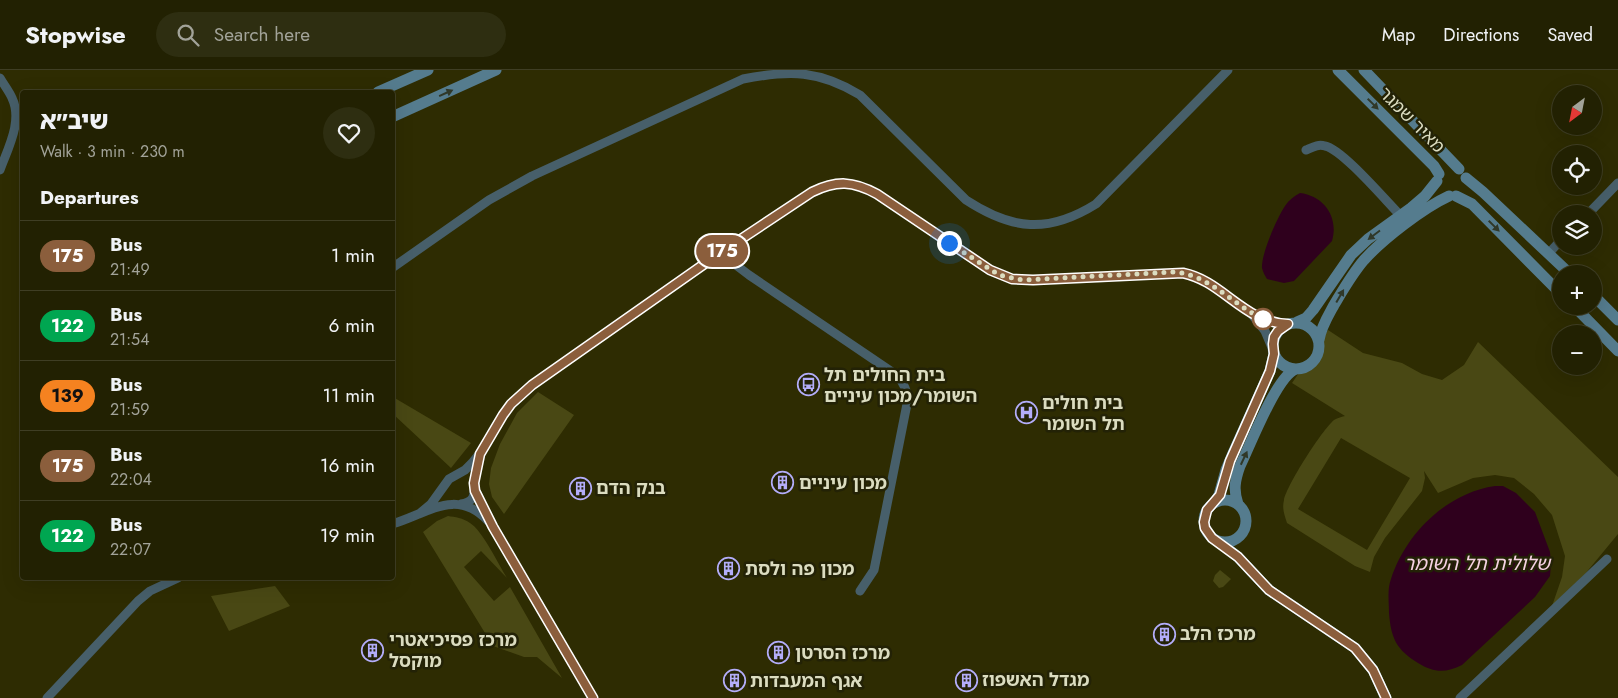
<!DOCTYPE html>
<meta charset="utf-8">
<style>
:root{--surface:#222102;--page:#2e2e11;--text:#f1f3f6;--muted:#a2a399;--line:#3f3e24}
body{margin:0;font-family:Jost,"Noto Sans Hebrew",sans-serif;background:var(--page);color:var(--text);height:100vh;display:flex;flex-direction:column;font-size:19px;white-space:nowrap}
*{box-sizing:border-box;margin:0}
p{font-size:16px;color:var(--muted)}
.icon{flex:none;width:28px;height:28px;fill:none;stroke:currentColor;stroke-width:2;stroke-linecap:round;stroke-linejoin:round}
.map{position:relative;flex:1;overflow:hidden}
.panel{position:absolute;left:20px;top:20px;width:375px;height:490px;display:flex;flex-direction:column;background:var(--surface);border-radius:5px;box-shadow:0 5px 20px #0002,0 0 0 1px var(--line)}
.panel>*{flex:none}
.badge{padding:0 10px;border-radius:16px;font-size:18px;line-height:32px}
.needle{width:32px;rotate:212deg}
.buttons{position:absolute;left:1552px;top:15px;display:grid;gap:10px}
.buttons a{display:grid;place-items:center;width:50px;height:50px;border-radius:50%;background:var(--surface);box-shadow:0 5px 20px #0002,0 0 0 1px var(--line);font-size:25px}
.you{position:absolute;width:25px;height:25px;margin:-12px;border:4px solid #fff;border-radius:50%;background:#1a73e8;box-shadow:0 0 0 8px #1a73e833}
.map>.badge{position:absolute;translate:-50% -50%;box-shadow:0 0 0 2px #fff}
h2{padding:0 20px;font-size:19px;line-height:45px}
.round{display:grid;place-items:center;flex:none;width:52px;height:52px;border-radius:26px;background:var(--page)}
.overview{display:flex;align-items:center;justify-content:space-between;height:85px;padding:0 20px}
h1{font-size:24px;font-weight:800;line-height:38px}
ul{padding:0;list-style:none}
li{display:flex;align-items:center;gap:15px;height:70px;padding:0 20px;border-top:1px solid var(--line)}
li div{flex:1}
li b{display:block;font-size:19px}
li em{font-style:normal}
li .badge{min-width:55px;font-weight:700;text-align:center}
header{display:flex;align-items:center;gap:30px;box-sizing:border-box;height:70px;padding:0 25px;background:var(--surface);border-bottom:1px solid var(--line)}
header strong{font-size:24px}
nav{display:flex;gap:28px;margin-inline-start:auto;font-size:18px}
.search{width:350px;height:45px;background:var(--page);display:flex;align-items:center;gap:12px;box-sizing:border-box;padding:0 18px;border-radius:28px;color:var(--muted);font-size:19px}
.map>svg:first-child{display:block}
.green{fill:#494814;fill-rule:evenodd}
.water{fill:#2f001d}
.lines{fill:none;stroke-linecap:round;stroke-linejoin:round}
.street{stroke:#475f6a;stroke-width:9}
.secondary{stroke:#557c8e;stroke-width:11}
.oneway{fill:#303828}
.line-casing{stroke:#fff;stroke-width:11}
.line{stroke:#8b5e3c;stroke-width:8}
.walk{stroke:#dbdcc0;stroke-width:5;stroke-dasharray:0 9}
.stop-dot{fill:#fff;stroke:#8b5e3c;stroke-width:2.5}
.labels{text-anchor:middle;stroke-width:5;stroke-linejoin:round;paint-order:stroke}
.street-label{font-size:18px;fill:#dbdcc0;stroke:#232206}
.poi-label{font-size:18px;font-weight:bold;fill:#dbdcc0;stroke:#232206;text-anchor:start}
.water-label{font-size:19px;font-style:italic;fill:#f6d2e3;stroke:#232206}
</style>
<header>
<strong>Stopwise</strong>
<div class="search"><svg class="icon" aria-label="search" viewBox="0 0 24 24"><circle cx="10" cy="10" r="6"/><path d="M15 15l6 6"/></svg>Search here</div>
<nav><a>Map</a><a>Directions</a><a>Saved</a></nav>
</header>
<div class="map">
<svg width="1618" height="628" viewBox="0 0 1618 628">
<rect width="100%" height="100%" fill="#2e2c02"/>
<!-- green -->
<path class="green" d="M1328,260L1363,283L1402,293L1422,304L1442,310L1464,295L1478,272L1618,407V464L1585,504L1552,536L1562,507L1565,486L1552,445L1534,424L1514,408L1495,405L1473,408L1438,423L1424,401L1425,408L1422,421L1385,468L1374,487L1370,502L1355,496L1287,453C1284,444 1282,438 1284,430C1287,415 1322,360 1334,350C1337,348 1341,347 1345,346L1292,313ZM1341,368L1410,408L1367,480L1298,439Z
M538,322L574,345L504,444L492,427L489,414L491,398L500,374L517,343Z
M393,327L471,373L451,398L393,344Z
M448,446C455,447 463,448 470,453C482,460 499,495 507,508L481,481L464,497L494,531L510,517L562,608L537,587H524L493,576L423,462L437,451Z
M1220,500L1231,509L1223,517L1219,518L1213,511L1215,505Z
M275,516L290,536L229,561L211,526Z"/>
<!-- water -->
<path class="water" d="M1300,123C1324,126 1339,147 1332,171L1294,211L1284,213L1267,209C1265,206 1263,202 1262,198C1261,184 1277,148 1285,136C1289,130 1294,126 1300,123Z
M1495,416H1503L1516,423L1535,442L1550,482L1551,493L1550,506L1535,527L1462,595C1446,603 1434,603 1418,593C1397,580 1391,569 1389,543C1389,532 1387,519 1391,509C1406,463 1447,423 1495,416Z"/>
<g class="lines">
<!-- street -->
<path class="street" d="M0,8C4,15 9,21 12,28C23,51 8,78 0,100
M1306,80C1313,77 1318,74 1325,76C1342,79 1386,131 1400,145
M1588,144L1618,113
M720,183L749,205L898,306C904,314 907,320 908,329L874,500L860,521
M1549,183L1561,170
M392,198L489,130L532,106L743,9C790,0 819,0 860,25L966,130C1012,160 1048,164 1096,134L1228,0
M1253,246L1265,261L1273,280
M475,421L493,457L593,628
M461,434C478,431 473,422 475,410C475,402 478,394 480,386
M419,444L431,434L449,409L465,400L472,393L480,383L503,345L511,335L532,315L720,183L812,122C837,110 853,111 877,124L991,201L1012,209L1033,210L1183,203C1223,211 1244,253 1288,254
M392,454C427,444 456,417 488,451
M47,628L138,531L150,521L178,508
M1460,628L1607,489"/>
<!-- secondary -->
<path class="secondary" d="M1338,0L1434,96L1439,104
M1364,0L1459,99
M378,22L428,0
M392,47L496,0
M1466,108L1483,122L1570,204
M1456,126L1472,134L1561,224
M1594,226L1618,250
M1574,236L1618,281
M1297,252L1306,248L1313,240L1351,185L1368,169L1411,138L1425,126L1437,111
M1273 276a23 23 0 1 1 46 0a23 23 0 1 1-46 0Z
M1319,270C1321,257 1328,246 1334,235C1343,220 1352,204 1364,190C1383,169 1423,138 1449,126
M1204 451a21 21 0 1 1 42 0a21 21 0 1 1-42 0Z
M1215,432L1219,425L1226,400L1234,381L1270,301L1274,284
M1238,434C1233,420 1235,410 1240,396C1250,376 1277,305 1296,299
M1218,471L1238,487L1269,520L1355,578L1373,600L1386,628"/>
</g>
<!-- one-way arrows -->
<defs><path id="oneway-solid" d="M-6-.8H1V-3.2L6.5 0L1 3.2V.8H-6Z" transform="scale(1.25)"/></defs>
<g class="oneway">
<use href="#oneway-solid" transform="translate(446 23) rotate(-24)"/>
<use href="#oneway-solid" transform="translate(1373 34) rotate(45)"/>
<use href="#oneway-solid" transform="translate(1494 156) rotate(45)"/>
<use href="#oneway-solid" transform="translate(1374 165) rotate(143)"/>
<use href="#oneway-solid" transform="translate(1340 226) rotate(-60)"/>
<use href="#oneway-solid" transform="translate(1244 388) rotate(-65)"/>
</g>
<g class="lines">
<defs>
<path id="line" d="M593,628L493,457L475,421L474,413L480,384L503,345L511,334L532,315L720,183L812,122C837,110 853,111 877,124L990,200L1012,209L1033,210L1183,203C1223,211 1244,253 1288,254L1278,261L1274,267L1273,274L1274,284L1270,301L1230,391L1220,425L1207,440L1204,452L1205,458L1212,468L1238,487L1269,520L1355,578L1373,600L1386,628"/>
</defs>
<!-- line casing -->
<use href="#line" class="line-casing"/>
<!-- line -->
<use href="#line" class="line"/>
<!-- walk -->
<path class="walk" d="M949,173L999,205L1022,210L1174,202C1209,204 1235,237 1267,251L1263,249"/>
</g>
<!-- icons -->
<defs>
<symbol id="bus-ring" viewBox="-11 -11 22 22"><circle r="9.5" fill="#232206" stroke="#b3adf9" stroke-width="1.5"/><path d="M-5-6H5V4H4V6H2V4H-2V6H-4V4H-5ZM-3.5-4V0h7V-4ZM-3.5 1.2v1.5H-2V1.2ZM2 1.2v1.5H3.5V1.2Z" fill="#b3adf9"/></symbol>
<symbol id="hospital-ring" viewBox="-11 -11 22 22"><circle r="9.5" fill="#232206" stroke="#b3adf9" stroke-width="1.5"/><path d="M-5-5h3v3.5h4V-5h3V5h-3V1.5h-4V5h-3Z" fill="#b3adf9"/></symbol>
<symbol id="building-ring" viewBox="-11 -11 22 22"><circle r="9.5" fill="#232206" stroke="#b3adf9" stroke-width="1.5"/><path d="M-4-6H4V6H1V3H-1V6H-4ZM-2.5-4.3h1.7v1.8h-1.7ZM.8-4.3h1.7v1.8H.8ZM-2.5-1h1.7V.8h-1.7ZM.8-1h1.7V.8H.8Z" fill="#b3adf9"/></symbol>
</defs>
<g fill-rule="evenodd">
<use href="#bus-ring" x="796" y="302" width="25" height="25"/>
<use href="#hospital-ring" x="1014" y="330" width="25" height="25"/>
<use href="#building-ring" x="770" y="400" width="25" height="25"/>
<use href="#building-ring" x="568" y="406" width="25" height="25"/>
<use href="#building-ring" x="716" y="486" width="25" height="25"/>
<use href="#building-ring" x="1152" y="552" width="25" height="25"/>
<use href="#building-ring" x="360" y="568" width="25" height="25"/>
<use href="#building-ring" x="766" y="570" width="25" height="25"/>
<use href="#building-ring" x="954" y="598" width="25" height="25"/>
<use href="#building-ring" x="722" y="598" width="25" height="25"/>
</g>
<!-- markers -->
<circle class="stop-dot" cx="1263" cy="249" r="10"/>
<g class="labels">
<!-- street labels -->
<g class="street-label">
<text transform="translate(1412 50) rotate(45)" y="6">מאיר שמגר</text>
</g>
<!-- poi labels -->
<g class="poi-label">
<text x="824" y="311">בית החולים תל<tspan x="824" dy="21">השומר/מכון עיניים</tspan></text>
<text x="1042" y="339">בית חולים<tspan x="1042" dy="21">תל השומר</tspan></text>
<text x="799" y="419">מכון עיניים</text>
<text x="596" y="424">בנק הדם</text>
<text x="745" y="505">מכון פה ולסת</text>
<text x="1180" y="570">מרכז הלב</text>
<text x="389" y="576">מרכז פסיכיאטרי<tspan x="389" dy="21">מוקסל</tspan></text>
<text x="795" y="589">מרכז הסרטן</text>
<text x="982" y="616">מגדל האשפוז</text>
<text x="750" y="617">אגף המעבדות</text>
</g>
<!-- water labels -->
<g class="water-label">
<text x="1477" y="500">שלולית תל השומר</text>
</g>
</g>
</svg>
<div class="buttons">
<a><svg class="needle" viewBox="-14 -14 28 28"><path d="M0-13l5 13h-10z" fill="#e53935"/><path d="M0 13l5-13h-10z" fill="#a2a399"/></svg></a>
<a><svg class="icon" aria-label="locate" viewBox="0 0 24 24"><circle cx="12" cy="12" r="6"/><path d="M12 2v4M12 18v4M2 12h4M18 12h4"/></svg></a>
<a><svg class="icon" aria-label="layers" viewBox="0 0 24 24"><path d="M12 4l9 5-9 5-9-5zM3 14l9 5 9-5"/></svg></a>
<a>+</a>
<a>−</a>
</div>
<div class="you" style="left:949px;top:173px"></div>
<b class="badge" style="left:722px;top:181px;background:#8b5e3c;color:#fff">175</b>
<section class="panel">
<div class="overview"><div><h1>שיב״א</h1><p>Walk · 3 min · 230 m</p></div><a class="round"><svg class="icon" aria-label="heart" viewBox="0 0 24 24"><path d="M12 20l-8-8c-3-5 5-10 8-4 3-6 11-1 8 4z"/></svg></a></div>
<h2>Departures</h2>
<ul>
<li><span class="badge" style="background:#8b5e3c;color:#fff">175</span><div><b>Bus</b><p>21:49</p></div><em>1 min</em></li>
<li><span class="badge" style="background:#00a651;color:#fff">122</span><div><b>Bus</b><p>21:54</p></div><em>6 min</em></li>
<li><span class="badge" style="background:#f58220;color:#111">139</span><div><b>Bus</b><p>21:59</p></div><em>11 min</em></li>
<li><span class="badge" style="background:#8b5e3c;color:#fff">175</span><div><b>Bus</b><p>22:04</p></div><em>16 min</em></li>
<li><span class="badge" style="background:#00a651;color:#fff">122</span><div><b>Bus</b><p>22:07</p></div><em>19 min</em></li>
</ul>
</section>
</div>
